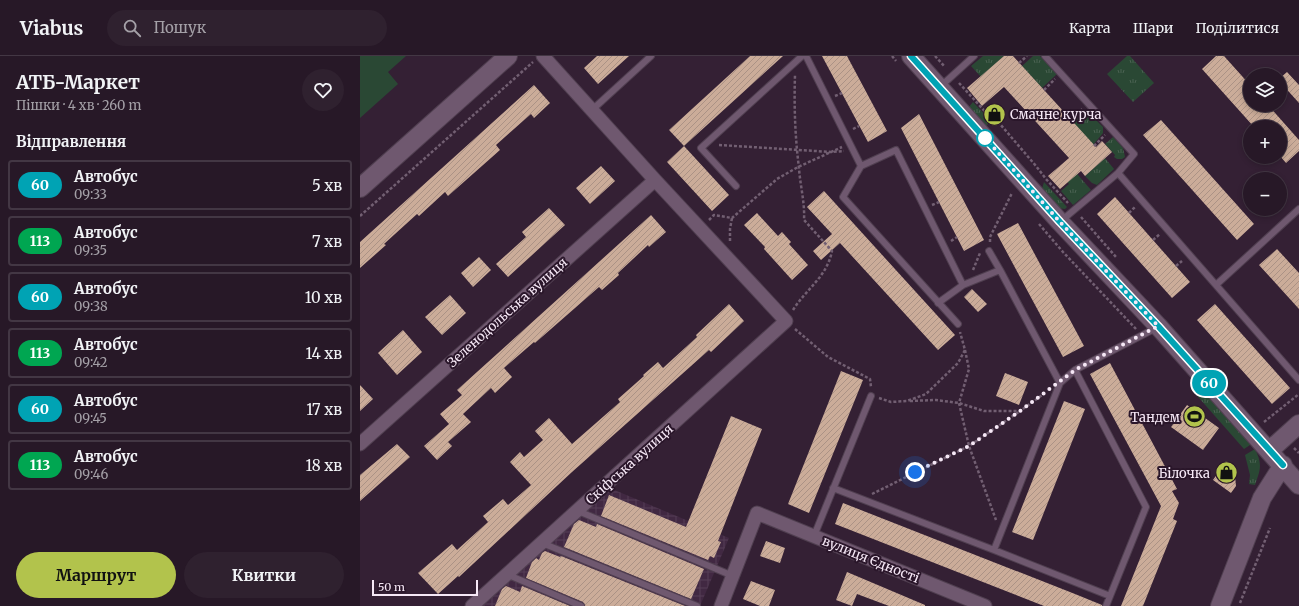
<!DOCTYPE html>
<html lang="uk">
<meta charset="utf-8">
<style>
:root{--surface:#271827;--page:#2f212f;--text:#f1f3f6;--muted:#a4a0a7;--line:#433744;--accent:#b2c34c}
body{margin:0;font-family:Merriweather,serif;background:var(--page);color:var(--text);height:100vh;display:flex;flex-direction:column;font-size:15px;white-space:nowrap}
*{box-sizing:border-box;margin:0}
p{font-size:13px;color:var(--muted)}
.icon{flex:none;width:22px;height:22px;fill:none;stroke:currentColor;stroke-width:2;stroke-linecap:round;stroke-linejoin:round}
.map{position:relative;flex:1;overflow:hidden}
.side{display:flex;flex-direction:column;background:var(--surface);width:360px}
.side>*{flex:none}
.badge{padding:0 8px;border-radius:13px;font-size:14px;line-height:26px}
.buttons{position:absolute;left:883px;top:12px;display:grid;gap:8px}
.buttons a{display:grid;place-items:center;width:44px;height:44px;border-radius:50%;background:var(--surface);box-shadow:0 2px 6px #0003,0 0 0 1px var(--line);font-size:20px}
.scale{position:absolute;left:12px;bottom:10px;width:106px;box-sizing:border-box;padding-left:4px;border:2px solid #f6e8f6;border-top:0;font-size:11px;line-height:14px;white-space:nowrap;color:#f6e8f6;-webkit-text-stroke:3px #2a162a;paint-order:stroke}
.you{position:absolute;width:20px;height:20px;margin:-10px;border:3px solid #fff;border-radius:50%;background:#1a73e8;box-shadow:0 0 0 6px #1a73e833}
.map>.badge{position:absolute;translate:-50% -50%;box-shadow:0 0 0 2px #fff}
h2{padding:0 16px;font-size:15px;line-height:36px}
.round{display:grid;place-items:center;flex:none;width:42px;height:42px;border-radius:21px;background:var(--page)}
.summary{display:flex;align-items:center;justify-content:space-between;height:68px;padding:0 16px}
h1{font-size:19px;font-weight:700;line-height:30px}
.action{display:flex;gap:8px;margin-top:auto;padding:8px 16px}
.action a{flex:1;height:46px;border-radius:24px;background:var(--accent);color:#111;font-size:16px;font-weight:700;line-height:46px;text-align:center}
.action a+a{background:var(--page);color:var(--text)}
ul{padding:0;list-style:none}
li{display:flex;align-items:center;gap:12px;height:50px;margin:0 8px 6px;padding:0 8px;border:2px solid var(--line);border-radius:4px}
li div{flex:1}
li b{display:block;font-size:15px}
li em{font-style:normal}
li .badge{min-width:44px;font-weight:700;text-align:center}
header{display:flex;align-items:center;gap:24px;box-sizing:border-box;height:56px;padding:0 20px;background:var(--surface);border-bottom:1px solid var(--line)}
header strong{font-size:19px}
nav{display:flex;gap:22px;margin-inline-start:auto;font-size:14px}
.search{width:280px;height:36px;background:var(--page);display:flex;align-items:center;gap:10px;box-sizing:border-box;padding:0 14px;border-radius:22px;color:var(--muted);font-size:15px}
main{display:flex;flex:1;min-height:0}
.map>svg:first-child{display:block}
.industrial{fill:url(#industrial-grid)}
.grass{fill:url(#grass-tufts)}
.garden{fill:#2a4834}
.building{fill:url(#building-hatch)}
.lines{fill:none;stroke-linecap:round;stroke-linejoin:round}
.lane-casing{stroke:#503f50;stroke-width:8}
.street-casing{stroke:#503f50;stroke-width:15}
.secondary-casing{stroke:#503f50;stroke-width:20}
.path{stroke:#725f72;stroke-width:2.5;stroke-dasharray:3 2;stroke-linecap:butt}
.lane{stroke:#6f586f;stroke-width:6}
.street{stroke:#6f586f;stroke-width:13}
.secondary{stroke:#6f586f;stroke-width:18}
.line-casing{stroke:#fff;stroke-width:9}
.line{stroke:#00a3b4;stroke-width:6}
.walk{stroke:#f6e8f6;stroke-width:4;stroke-dasharray:0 7.2}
.stop-dot{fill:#fff;stroke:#00a3b4;stroke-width:2}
.labels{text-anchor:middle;stroke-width:4;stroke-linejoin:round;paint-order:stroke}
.poi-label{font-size:13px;fill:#f6e8f6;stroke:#2a162a;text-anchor:end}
.street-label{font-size:13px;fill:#f6e8f6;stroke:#2a162a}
</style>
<header>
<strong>Viabus</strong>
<div class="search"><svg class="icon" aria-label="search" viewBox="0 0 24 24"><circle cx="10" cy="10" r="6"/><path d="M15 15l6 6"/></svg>Пошук</div>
<nav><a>Карта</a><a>Шари</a><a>Поділитися</a></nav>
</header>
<main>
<section class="side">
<div class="summary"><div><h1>АТБ-Маркет</h1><p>Пішки · 4 хв · 260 m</p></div><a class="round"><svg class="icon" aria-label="heart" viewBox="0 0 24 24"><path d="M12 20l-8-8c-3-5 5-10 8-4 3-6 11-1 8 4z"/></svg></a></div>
<h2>Відправлення</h2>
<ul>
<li><span class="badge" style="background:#00a3b4;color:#fff">60</span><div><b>Автобус</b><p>09:33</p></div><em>5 хв</em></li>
<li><span class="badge" style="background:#00a651;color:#fff">113</span><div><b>Автобус</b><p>09:35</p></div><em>7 хв</em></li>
<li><span class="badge" style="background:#00a3b4;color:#fff">60</span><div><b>Автобус</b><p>09:38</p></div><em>10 хв</em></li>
<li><span class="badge" style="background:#00a651;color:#fff">113</span><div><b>Автобус</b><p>09:42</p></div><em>14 хв</em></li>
<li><span class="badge" style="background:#00a3b4;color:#fff">60</span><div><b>Автобус</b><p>09:45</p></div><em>17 хв</em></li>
<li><span class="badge" style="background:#00a651;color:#fff">113</span><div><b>Автобус</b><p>09:46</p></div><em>18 хв</em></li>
</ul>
<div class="action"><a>Маршрут</a><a>Квитки</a></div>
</section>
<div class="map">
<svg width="939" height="550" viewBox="0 0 939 550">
<defs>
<pattern id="industrial-grid" width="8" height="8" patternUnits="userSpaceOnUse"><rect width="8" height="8" fill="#412842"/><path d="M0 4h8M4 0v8" fill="none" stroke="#543d55"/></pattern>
<pattern id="grass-tufts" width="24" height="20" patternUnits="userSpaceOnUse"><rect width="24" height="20" fill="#2a4834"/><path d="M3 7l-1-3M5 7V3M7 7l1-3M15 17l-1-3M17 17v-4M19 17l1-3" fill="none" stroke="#4a6252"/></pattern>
<pattern id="building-hatch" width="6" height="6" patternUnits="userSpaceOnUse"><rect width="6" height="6" fill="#cbac99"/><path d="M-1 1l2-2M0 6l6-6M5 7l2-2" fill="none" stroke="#ab9285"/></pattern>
</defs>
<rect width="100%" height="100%" fill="#342034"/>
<!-- industrial -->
<path class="industrial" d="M252,433L369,482L340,550H118Z"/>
<!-- grass -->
<path class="grass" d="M623,0H644L621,21L611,10Z
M673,0H680L697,18L682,32L662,10Z
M767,0H770L794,27L773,46L747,18Z
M613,46L631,65L625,71L608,52Z
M723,55L731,59L743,71V77L733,89L712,66Z
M753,81L763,92L765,101L762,103H757L754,101L755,99L745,88Z
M745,102L754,113L737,129L732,127L725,120Z
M713,113L731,134L713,149L701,135L709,128L702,120Z
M684,126L707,151L705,153L698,152L682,133Z
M834,322L893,387L884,393L832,334L831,330Z
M895,393C903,409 900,414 895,429L889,428L890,419L885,399Z"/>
<!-- garden -->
<path class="garden" d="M0,0H46L28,16L38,28L0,62Z"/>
<!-- building -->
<path class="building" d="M237,0H269L238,28L224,12Z
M390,0H423L324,90L309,74Z
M462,0H487L527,75L508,86Z
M644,0H653L736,91L742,85L752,96L725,120L721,115L700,133L688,120L709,102L644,31L622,50L607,32Z
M856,0H864L890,29V49H908L939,84V95L926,107L920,100V71H894L842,13Z
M927,16L939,29V47L920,26V22Z
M174,29L190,47L174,62L171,58L136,89L140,94L88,140L85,136L59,160L57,158L24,188L26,189L0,212V186Z
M559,58L624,184L604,195L541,72Z
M801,64L894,168L877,184L783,79Z
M324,90L369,139L352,155L307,106Z
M241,110L255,125L230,148L216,132Z
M464,135L595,279L578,294L480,187L461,204L453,195L472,178L447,151Z
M755,141L830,226L812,242L737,158Z
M189,152L205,169L148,221L136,208L166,181L162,176Z
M397,157L418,180L422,176L431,186L429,188L448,209L432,224L404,193L405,191L384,169Z
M291,159L306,176L289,191L288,189L258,217L259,219L242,234L239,231L175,287L174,286L144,312L152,321L135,337L131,332L103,358L111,366L88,386L92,390L77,404L64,390L89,368L80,358L102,339L97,334Z
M658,167L724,290L703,301L637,178Z
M917,193L939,217V253L899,209Z
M119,201L131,214L113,231L101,217Z
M612,233L627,248L618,256L604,241Z
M90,239L106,257L82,279L65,261Z
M369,248L384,265L351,296L349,294L212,416L99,521L98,520L78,538L58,517L92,488L97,494L128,466L123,460L143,443L148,449L171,429L150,406L160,396L164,401L183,384L175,375L189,362L212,388L260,346L258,343L284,320L283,319L298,306L303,312L337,281L336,279Z
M855,248L930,332L912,348L837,264Z
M43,274L62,296L37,319L18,297Z
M750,307L817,433L812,435L819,447L813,463L817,465L783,550H761L801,450L730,318Z
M481,315L503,324L449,457L428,448Z
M645,317L668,326L659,349L636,340Z
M0,329L13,343L0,355Z
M704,345L725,353L673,484L652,476Z
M827,349L859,372L843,394L811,371Z
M371,360L402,373L358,485L361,486L354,502L350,500L348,504L241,460L249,439L326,471Z
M37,388L50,401L0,445V419Z
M866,405L874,410L876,430L871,437L853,424Z
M483,447L715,538L742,549V550H684L475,468Z
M219,464L236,471L237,468L344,513L331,543L204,491L214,468Z
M406,485L425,492L420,507L400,500Z
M185,495L200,501L201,500L325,550H225L223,546L166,522L172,506L176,502L179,504L182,497Z
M487,516L565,549V550H529L497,538L492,550L476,544Z
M391,525L415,534L409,550H400L383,543Z
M146,530L160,536L162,530L210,550H135L142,533Z"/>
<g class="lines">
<defs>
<path id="lane" d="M446,0L501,110L483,141L598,268
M685,0L774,98L758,117L939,324
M581,30L614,0
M232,54L291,0
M501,110L536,94L603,229
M376,130L341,92L442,0
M701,165L758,117
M629,195L640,214
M857,228L939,153
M578,247L603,229L640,214L700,327L634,494
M700,327L715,314
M473,432L634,494L750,540
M218,455L373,520
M454,480L511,340
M182,487L337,550
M146,518L221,550
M746,550L786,451L715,314L796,272"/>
<path id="street" d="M0,388L295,124
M112,550L426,265L295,124L183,0
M361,550L397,457L625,550"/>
<path id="secondary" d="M551,0L700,166L798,270L939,429
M0,132L148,0
M910,394L939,368
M860,550L902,442L923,409"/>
</defs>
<!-- lane casing -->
<use href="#lane" class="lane-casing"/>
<!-- street casing -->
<use href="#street" class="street-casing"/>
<!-- secondary casing -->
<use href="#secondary" class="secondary-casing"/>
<!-- path -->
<path class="path" d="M532,0L536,5
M575,0L585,11
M659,7L667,0
M599,27L631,62L640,68L676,110L686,123L708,147
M684,34L695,23
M475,40L482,37
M710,63L722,53
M493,73L499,70
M359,89L471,96L484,95
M734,90L745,79
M572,149L579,146
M769,157L776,150
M0,160L173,6
M721,161L756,201
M349,164L354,159L372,162L417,123L438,111L482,91
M679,168L703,196L776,273
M793,184L800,178
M370,185V173L372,162
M591,185L597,181
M630,186V181L652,137
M816,210L822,205
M613,214L620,197
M433,254C446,233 467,221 472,195L444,164C445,146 440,129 439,112C435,81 434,50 435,19
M435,273L468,301L510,323L511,331
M605,294L609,313L599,347L609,390L636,464
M519,342L531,346L547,345L566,338L598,307L605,294L600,276
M550,345L576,344L599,347L624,355H660L685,337
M904,366L939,338
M934,392L939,397
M512,438L609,390L660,355
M880,547L910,472"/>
<!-- lane -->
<use href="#lane" class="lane"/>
<!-- street -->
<use href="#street" class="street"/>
<!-- secondary -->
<use href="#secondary" class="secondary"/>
</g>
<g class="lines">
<defs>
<path id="line" d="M551,0L700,166L798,270L923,409"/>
</defs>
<!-- line casing -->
<use href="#line" class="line-casing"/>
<!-- line -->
<use href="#line" class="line"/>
<!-- walk -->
<path class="walk" d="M555,416L609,390L660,355L715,314L798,270L700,166L625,82"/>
</g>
<!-- icons -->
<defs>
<symbol id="shop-disc" viewBox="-11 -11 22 22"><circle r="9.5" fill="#b2c34c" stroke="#2a162a"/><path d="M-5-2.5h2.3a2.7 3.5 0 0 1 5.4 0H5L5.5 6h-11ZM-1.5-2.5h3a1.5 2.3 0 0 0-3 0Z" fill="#111"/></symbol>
<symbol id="stadium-disc" viewBox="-11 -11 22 22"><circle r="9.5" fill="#b2c34c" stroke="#2a162a"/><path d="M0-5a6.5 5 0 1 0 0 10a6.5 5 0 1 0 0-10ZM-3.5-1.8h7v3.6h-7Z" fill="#111"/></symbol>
</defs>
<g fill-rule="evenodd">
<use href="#shop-disc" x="622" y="46" width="25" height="25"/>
<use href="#stadium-disc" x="822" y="348" width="25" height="25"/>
<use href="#shop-disc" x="854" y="404" width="25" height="25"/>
</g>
<!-- markers -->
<circle class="stop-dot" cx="625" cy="82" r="8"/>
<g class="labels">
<!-- poi labels -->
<g class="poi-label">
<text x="650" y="63" text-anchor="start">Смачне курча</text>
<text x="820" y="366">Тандем</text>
<text x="850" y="422">Білочка</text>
</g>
<!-- street labels -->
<g class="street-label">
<text transform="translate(147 256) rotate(-42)" y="5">Зеленодольська вулиця</text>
<text transform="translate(269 408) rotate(-42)" y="5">Скіфська вулиця</text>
<text transform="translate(511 503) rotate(22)" y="5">вулиця Єдності</text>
</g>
</g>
</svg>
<div class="buttons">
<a><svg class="icon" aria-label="layers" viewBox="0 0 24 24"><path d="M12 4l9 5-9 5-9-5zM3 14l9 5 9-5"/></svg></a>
<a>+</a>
<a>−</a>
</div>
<div class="scale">50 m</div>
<div class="you" style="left:555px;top:416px"></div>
<b class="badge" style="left:849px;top:327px;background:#00a3b4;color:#fff">60</b>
</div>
</main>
